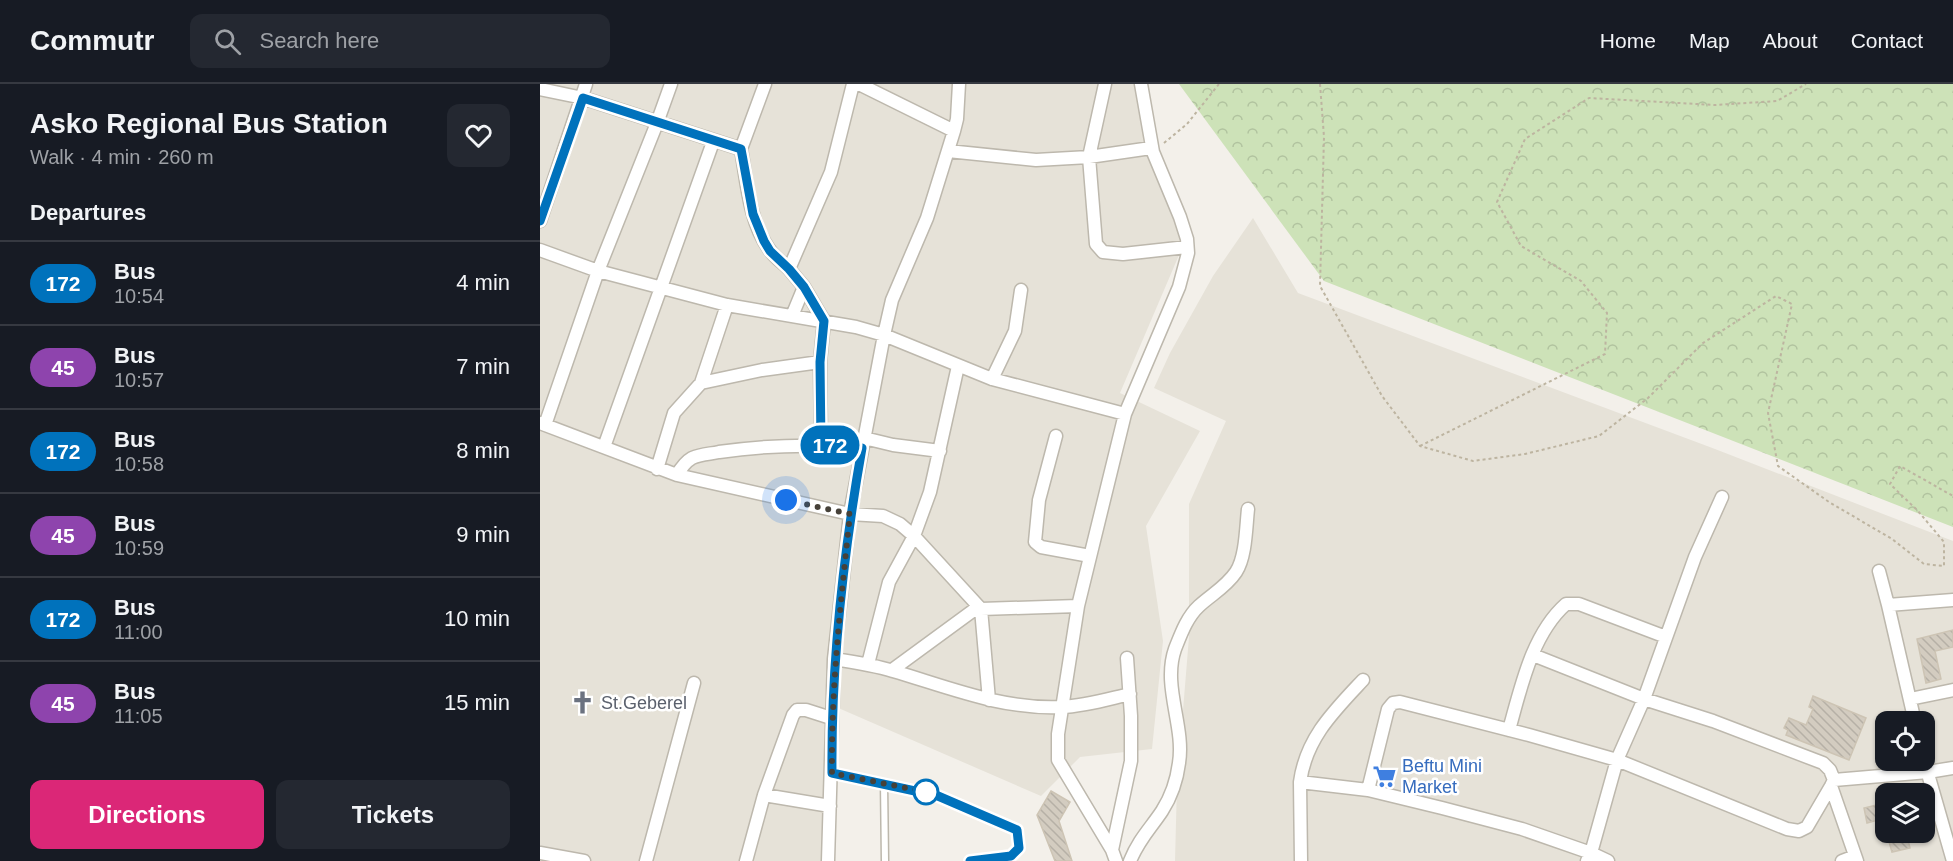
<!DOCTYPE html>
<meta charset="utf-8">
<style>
:root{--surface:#171b24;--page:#242831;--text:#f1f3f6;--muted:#9ea1a6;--line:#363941;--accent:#db2777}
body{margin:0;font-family:Arial,sans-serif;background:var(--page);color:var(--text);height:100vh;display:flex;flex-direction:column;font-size:22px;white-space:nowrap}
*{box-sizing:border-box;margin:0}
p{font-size:20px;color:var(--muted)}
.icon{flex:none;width:33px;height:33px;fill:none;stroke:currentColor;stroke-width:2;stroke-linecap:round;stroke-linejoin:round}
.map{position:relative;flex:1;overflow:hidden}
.drawer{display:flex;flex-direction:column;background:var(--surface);width:540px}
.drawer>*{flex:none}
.badge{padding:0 12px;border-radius:20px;font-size:21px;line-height:39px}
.controls{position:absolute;left:1335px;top:627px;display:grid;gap:12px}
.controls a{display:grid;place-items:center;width:60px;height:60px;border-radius:12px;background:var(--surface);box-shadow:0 2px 4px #0004;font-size:30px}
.you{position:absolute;width:30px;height:30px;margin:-15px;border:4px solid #fff;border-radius:50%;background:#1a73e8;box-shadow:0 0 0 9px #1a73e833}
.map>.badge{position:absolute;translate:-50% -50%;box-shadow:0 0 0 3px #fff}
h2{padding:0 30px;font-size:22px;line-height:54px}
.round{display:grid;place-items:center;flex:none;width:63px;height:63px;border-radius:12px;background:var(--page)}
.overview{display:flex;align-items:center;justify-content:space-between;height:102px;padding:0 30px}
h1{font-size:28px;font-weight:800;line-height:45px}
.button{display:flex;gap:12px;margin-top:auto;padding:12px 30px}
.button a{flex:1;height:69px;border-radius:12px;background:var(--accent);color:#fff;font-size:24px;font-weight:800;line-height:69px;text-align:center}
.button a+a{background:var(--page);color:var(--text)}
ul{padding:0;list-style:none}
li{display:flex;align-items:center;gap:18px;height:84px;padding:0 30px;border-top:2px solid var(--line)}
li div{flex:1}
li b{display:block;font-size:22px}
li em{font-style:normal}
li .badge{min-width:66px;font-weight:700;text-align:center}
header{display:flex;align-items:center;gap:36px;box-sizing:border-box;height:84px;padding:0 30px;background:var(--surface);border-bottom:2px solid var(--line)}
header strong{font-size:28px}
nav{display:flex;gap:33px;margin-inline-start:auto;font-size:21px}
.search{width:420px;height:54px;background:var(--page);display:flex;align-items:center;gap:15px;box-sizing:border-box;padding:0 21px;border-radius:12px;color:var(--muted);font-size:22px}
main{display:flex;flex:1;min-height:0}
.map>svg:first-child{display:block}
.residential{fill:#e6e2d8;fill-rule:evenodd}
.forest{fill:url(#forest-crowns)}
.building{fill:url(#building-back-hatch);stroke:#cdc4b4;stroke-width:1.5}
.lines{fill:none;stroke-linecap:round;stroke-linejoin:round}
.lane-casing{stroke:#bdb8ad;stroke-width:9}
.street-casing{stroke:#bdb8ad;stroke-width:15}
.path{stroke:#bdb4a0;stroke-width:2;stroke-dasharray:3 3;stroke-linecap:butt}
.lane{stroke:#fff;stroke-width:6}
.street{stroke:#fff;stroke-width:12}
.line-casing{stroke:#fff;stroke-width:14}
.line{stroke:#0072bc;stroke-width:9}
.walk{stroke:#464139;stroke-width:6;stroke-dasharray:0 10.8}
.stop-dot{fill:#fff;stroke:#0072bc;stroke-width:3}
.labels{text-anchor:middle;stroke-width:5;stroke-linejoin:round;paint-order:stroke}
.worship-label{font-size:18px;fill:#5b616d;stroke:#fff;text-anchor:start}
.shop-label{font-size:18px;fill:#366cbe;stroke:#fff;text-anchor:start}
</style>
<header>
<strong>Commutr</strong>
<div class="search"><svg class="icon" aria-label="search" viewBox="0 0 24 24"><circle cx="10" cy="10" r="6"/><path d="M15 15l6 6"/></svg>Search here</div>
<nav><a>Home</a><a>Map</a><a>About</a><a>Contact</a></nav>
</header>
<main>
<section class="drawer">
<div class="overview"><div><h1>Asko Regional Bus Station</h1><p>Walk · 4 min · 260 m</p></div><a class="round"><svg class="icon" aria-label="heart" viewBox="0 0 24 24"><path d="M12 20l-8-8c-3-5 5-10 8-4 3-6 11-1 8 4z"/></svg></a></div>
<h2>Departures</h2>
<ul>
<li><span class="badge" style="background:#0072bc;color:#fff">172</span><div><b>Bus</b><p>10:54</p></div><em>4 min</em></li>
<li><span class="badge" style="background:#8e44ad;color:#fff">45</span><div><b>Bus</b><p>10:57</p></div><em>7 min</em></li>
<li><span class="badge" style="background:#0072bc;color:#fff">172</span><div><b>Bus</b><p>10:58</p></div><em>8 min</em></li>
<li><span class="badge" style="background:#8e44ad;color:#fff">45</span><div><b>Bus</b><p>10:59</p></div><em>9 min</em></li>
<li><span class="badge" style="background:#0072bc;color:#fff">172</span><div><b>Bus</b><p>11:00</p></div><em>10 min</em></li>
<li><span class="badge" style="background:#8e44ad;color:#fff">45</span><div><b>Bus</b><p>11:05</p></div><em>15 min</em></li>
</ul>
<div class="button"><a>Directions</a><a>Tickets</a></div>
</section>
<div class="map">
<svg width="1413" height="777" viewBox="0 0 1413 777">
<defs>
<pattern id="forest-crowns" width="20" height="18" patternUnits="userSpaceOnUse" patternTransform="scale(1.5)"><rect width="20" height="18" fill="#cde2b8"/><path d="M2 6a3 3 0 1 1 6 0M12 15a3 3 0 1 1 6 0" fill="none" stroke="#b1c39f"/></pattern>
<pattern id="building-back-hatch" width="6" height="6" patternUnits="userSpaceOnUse" patternTransform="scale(1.5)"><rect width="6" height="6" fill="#d3ccc0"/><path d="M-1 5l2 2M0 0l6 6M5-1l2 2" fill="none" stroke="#b6b0a6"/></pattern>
</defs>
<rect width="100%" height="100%" fill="#f3f0ea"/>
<!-- residential -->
<path class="residential" d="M0,0H599L645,157L580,309L660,347L606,442L623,557L612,665L540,673L501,712L296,623L284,777H0Z
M713,134L758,209L1175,365L1413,457V777H635L637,700L649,553V420L686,337L614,304L630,269L673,192ZM1346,638H1384V676H1346ZM1346,710H1384V748H1346Z"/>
<!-- forest -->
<path class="forest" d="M639,0H1413V443L784,197Z"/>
<!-- building -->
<path class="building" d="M1413,546V563L1395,567L1401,595L1386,599L1377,555Z
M1273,612L1326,634L1309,676L1246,651L1248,646L1244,644L1249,634L1266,641L1273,625L1269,623Z
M511,707L530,718L519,737L532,777H515L497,731Z
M1341,720L1345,734L1327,739L1324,724Z
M1358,748H1366L1370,764L1352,768L1347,751Z"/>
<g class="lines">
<defs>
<path id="lane" d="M292,689L398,712L477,745L479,764L471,773L430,777
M344,699L345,777"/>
<path id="street" d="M319,0L414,47
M565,0L549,73L556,160L563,168L583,170L647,163
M0,5L43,14L201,65L225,0
M201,65C207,98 209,137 229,165C234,173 243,179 249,185
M408,67L496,76L549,73L611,64
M0,137L46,0
M0,166L58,187L187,221L316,243L344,251L452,295L585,330
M252,232L264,203
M452,295L475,247L481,206
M161,299L187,221
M0,339L137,391L310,430L343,432L360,440L374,452L441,525L538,522
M5,341L58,187L117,39L131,0
M516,352L499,416L495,458L501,463L550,472
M324,354L353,361L400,367
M281,361L280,278L284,237L264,203L249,185L291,88L313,0
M64,363L173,58
M117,385L134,329L161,299L222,286L280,278
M137,391C141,384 145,378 152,374C161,370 170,370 179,368C227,361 275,360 322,364
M1339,487L1348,521
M441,525L449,616
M294,575C314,578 334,581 353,587C408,603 463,626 522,623C545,622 568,615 590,610
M328,580L349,498L374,452L390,408L418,282
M352,586L438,523
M1370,615L1413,606
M1375,638L1348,521L1413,516
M969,646C981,603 992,550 1026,520H1039L1126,553
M1384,676L1413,777
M1294,696L1388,688L1413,684
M760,698C766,654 794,627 823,596
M1291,702L1317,777
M828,706L848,625L853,619L860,618L989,651L1077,676L1247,745L1259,747L1267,743L1291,702L1294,696L1290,686L1283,679L1173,637L1104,615L993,571
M224,711L253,631L257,626H266L291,634
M572,766L591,677V632L587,574
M0,769L44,777
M106,777L154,599
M206,777L224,711L290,722
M288,777L294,575L310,430L344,251L352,216L387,134L414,47L417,35L419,0
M576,777L572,766L518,676V650L538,522L585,330L639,203L648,169L647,155L640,133L613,68L601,0
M590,777C599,755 610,745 622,727C631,713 637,695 639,679C645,642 622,602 635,565C641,550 647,533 659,522C672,510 686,503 696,488C706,473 706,443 708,425
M761,777L760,698L828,706L902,724L982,745L1051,769L1068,777
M1047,777L1051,769L1077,676L1104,615L1155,473L1182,413
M1302,777L1315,772"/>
</defs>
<!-- lane casing -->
<use href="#lane" class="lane-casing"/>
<!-- street casing -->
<use href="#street" class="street-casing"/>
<!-- path -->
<path class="path" d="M780,0L784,53L780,202L842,312L880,362L933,377L985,370L1059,352L1108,314L1163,259L1236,212L1252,220L1228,329L1238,382L1289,418L1352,455L1384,480L1404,482V458L1378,427L1350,400L1360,382L1413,412
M624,59L647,40L679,0
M880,362L1065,270L1067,229L1041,197L981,162L957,118L985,55L1049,14L1175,21L1237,17L1266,0"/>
<!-- lane -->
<use href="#lane" class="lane"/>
<!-- street -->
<use href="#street" class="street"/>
</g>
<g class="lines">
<defs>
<path id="line" d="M0,137L43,14L201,65L213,130L224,157L230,167L249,185L264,203L284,237L280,278L281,361L322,364C303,472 291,580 292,689L398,712L477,746L479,764L471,772L430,777"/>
</defs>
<!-- line casing -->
<use href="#line" class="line-casing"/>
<!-- line -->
<use href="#line" class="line"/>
<!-- walk -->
<path class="walk" d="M246,416L310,430C301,517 291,602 292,689L386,708"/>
</g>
<!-- icons -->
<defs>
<symbol id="church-bare" viewBox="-9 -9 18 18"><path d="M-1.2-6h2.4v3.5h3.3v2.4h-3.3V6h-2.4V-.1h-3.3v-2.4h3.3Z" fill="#6b7280" stroke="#fff" stroke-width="2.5" paint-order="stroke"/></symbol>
<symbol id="supermarket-bare" viewBox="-9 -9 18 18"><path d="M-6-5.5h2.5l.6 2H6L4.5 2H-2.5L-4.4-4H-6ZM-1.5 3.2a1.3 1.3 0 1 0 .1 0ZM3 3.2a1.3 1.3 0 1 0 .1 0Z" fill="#3f7fe0" stroke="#fff" stroke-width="2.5" paint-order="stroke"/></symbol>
</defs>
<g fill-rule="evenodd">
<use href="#church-bare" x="26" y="602" width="33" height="33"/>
<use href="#supermarket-bare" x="828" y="676" width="33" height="33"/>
</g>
<!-- markers -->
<circle class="stop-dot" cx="386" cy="708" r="12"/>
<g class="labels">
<!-- worship labels -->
<g class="worship-label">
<text x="61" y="625">St.Geberel</text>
</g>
<!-- shop labels -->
<g class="shop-label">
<text x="862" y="688">Beftu Mini<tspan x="862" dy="21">Market</tspan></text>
</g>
</g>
</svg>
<div class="controls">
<a><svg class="icon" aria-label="locate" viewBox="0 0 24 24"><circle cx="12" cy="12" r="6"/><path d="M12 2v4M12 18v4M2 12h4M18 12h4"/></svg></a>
<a><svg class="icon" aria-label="layers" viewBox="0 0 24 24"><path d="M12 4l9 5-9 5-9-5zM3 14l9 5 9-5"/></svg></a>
</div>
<div class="you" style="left:246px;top:416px"></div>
<b class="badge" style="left:290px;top:361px;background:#0072bc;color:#fff">172</b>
</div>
</main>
